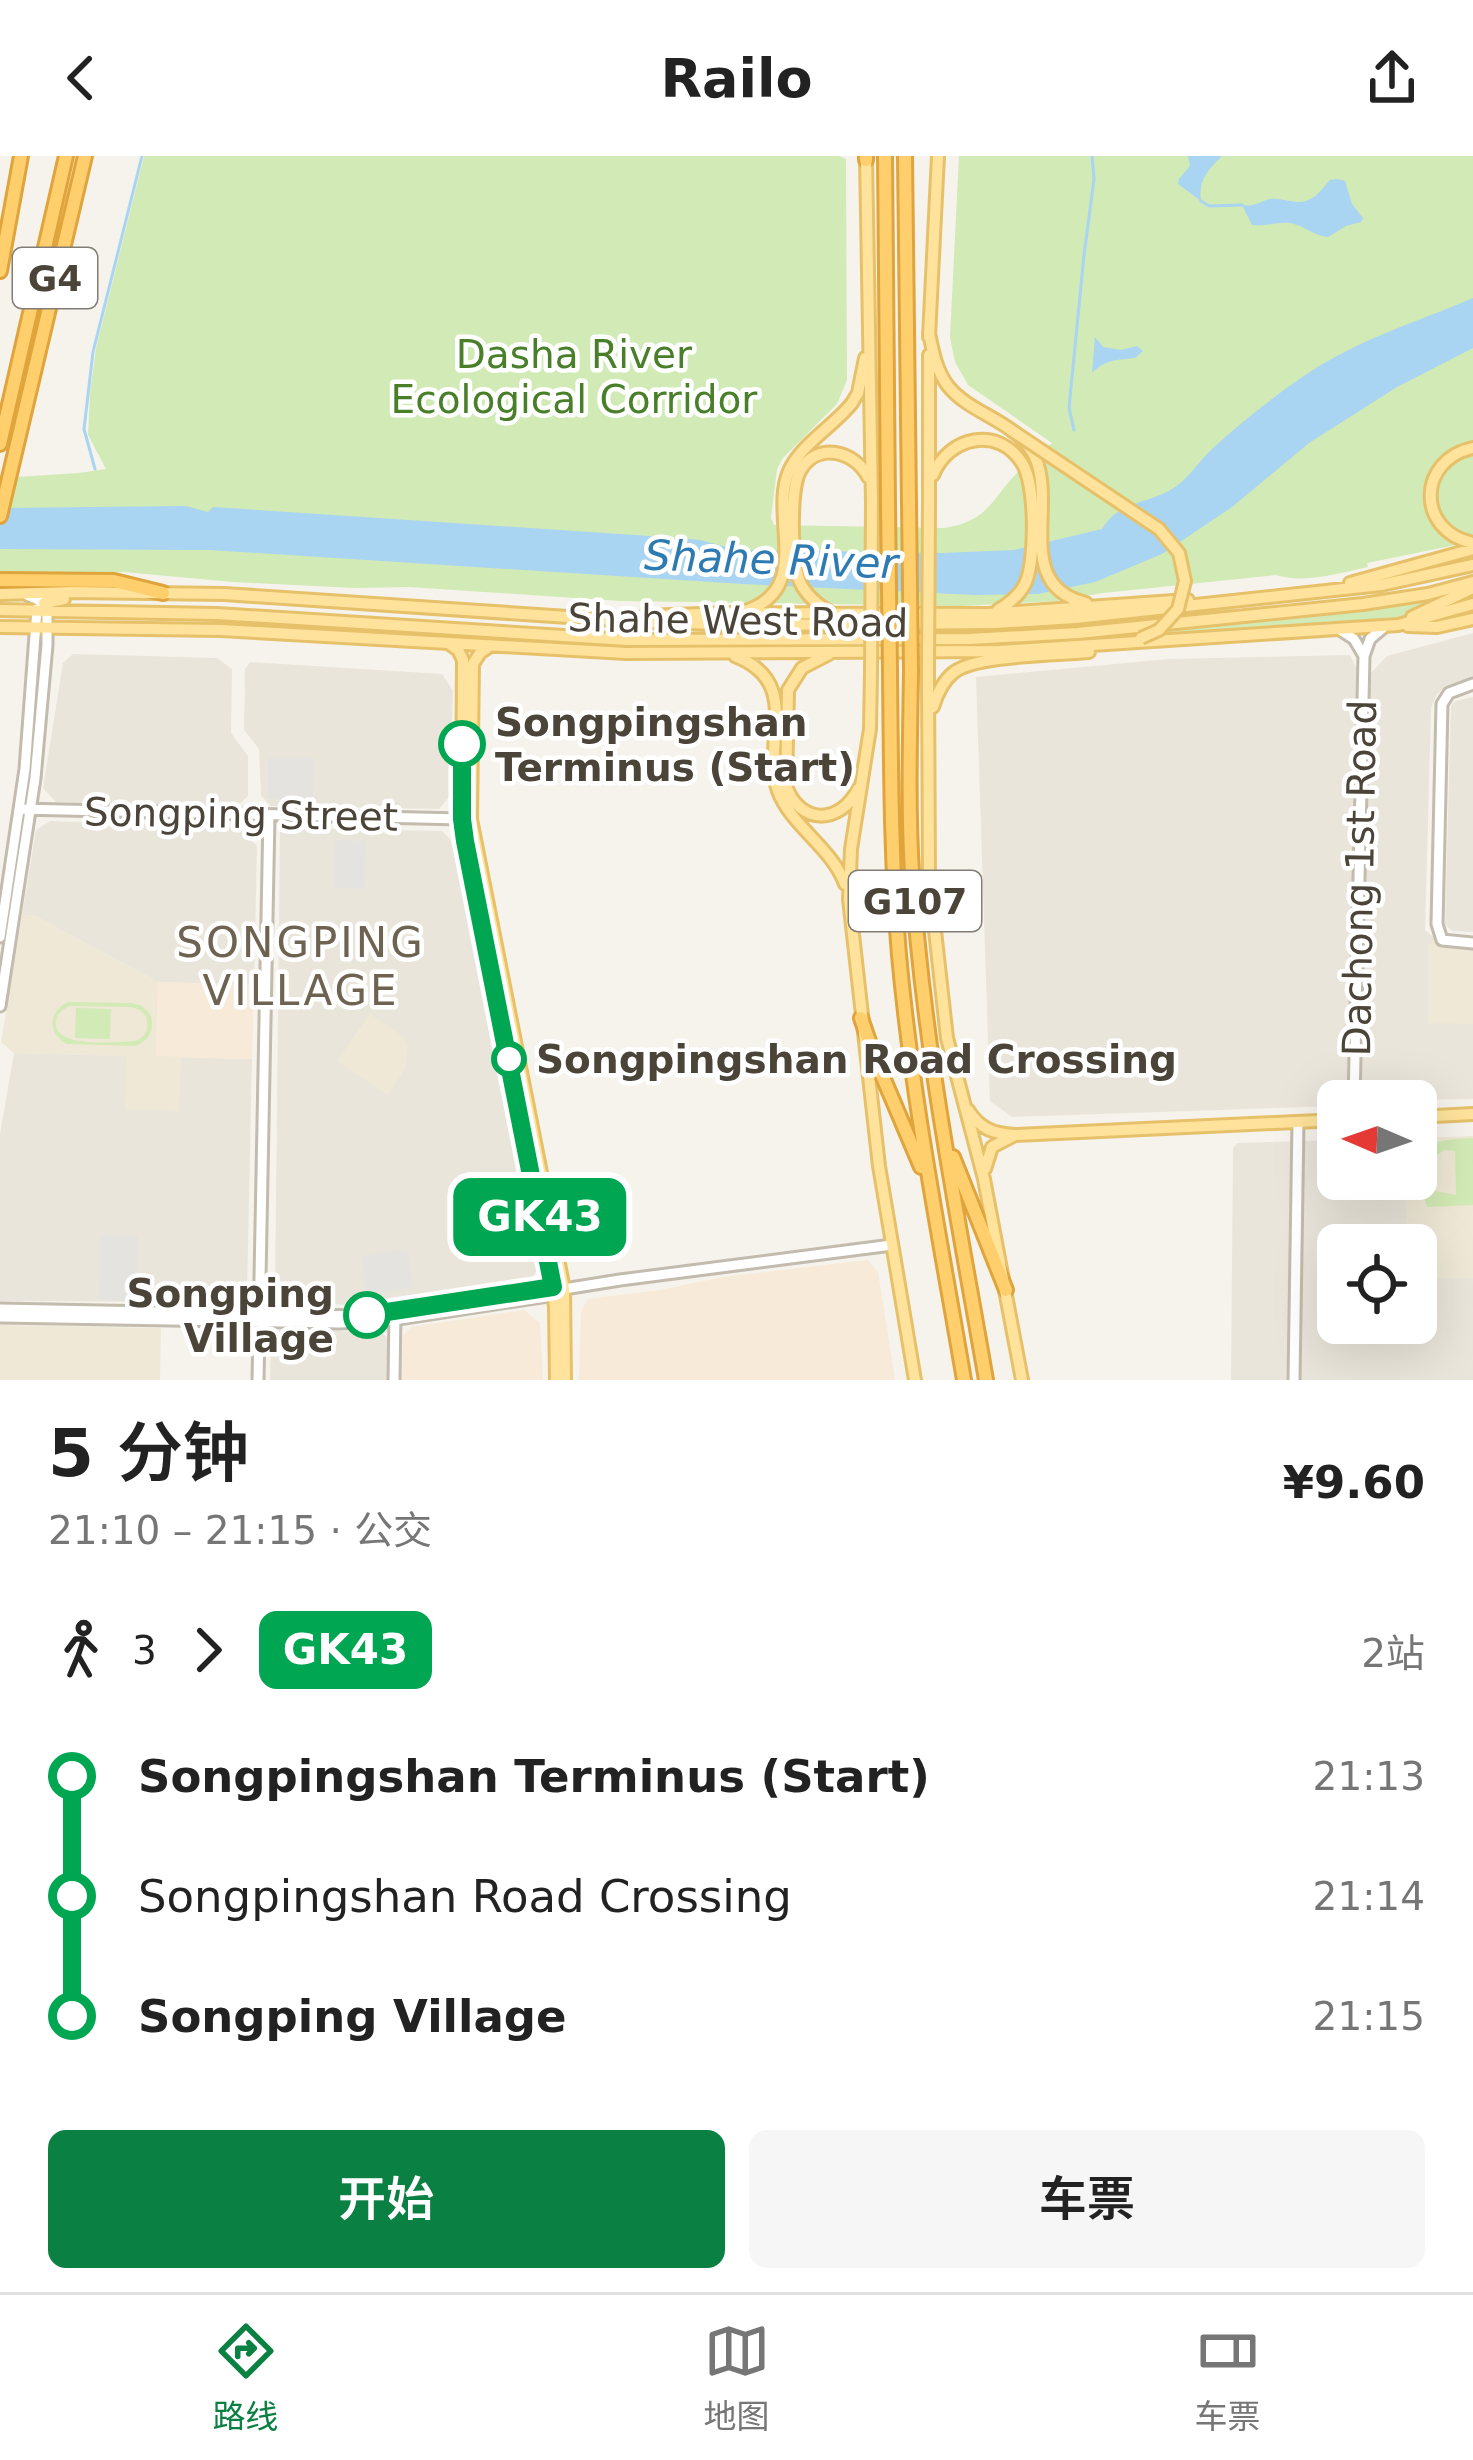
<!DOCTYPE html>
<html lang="zh">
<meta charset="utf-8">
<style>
:root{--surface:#fff;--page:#f6f6f6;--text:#222;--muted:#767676;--line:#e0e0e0;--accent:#0b8043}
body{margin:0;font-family:"DejaVu Sans","Noto Sans SC",sans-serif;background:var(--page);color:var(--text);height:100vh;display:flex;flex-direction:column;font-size:45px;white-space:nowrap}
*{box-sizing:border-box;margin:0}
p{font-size:39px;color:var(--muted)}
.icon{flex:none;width:66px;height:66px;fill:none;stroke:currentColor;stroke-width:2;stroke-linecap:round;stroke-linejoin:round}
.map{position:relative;height:1224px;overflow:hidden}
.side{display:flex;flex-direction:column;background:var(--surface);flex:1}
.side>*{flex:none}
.badge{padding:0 24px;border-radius:18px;font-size:42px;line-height:78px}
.needle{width:78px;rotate:272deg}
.tools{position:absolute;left:1317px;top:924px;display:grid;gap:24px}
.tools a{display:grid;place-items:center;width:120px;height:120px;border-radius:18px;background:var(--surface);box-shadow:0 12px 48px #0002;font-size:60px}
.map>.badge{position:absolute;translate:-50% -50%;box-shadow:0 0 0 6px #fff}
.legs{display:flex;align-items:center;gap:18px;height:132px;padding:0 48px;font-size:39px}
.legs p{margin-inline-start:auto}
.overview{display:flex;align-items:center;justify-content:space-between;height:204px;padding:0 48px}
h1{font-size:66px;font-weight:600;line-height:90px}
.button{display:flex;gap:24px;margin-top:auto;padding:24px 48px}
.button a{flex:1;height:138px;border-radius:18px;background:var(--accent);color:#fff;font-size:48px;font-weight:600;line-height:138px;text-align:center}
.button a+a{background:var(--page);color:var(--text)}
ul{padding:0 48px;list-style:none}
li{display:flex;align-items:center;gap:42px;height:120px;font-size:45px}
li i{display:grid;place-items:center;width:18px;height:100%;margin:0 15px;background:currentColor}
li i::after{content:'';width:30px;height:30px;margin:-15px;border:9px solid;border-radius:50%;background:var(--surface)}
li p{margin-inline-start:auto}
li:first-child i{background:linear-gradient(#0000 50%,currentColor 0)}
li:last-child i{background:linear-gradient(currentColor 50%,#0000 0)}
header{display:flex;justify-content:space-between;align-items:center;height:156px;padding:0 48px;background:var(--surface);font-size:54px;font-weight:600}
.tab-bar{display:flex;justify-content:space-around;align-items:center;height:168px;border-top:3px solid var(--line);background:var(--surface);font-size:33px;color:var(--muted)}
.tab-bar a{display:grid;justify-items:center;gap:6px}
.tab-bar .active{color:var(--accent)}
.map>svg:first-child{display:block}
.residential{fill:#eae5da}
.commercial{fill:#f7ead8}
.education{fill:#efe8d6}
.green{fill:#d2eab5;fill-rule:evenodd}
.parking{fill:#e5e3e0}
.water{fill:#a9d4f2}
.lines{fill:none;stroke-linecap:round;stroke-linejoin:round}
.stream{stroke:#a9d4f2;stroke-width:3}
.minor-casing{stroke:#c2bbae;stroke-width:15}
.major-casing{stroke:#e6c16a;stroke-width:16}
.highway-casing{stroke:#e0a43c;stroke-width:18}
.minor{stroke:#fff;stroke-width:9}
.major{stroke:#ffe39c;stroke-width:10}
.highway{stroke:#ffcf6e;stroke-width:12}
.major-bridge-casing{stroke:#e6c16a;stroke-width:16;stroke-linecap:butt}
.highway-bridge-casing{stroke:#e0a43c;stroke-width:18;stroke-linecap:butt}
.major-bridge{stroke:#ffe39c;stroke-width:10}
.highway-bridge{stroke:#ffcf6e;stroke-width:12}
.line-1-casing{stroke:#fff;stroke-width:27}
.line-1{stroke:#00a651;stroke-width:18}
.stop-1-dot{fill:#fff;stroke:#00a651;stroke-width:6}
.labels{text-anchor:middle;stroke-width:9;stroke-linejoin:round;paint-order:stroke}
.shield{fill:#fff;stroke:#817c74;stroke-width:3}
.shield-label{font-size:36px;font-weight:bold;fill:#4b4439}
.park-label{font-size:39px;fill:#4a7f2a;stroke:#fff}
.street-label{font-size:39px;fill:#4b4439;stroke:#fff}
.stop-label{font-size:39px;font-weight:bold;fill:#4b4439;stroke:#fff;text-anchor:start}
.water-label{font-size:42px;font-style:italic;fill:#2e7ab2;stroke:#fff}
.neighbourhood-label{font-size:42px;letter-spacing:3px;fill:#6e6250;stroke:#fff}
</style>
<header><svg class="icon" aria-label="back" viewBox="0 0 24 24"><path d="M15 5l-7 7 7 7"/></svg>Railo<svg class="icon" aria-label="share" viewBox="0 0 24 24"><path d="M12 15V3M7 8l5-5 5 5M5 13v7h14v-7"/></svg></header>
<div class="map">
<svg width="1473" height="1224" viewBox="0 0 1473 1224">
<rect width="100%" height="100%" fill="#f6f3ec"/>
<!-- residential -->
<path class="residential" d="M1473,477V522L1444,532L1437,538L1431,552L1425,774L1446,791L1473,792V943L1338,945V950L1012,961L990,945L976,521L1169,503L1350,499L1359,518H1370L1387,500Z
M73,498L217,502L232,513L231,577L248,600V640L236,651L56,646L43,632L63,507Z
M250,506L442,518L453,535L449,641L439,653L271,650L261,640L259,593L244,574L245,513Z
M1473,541V776L1452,775L1445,768L1451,550L1455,545Z
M50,665L240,672L257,690L254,829L158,826L35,760L22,759L36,674Z
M280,672L442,675L451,684L539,1112L530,1124L346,1149L287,1146L275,1137Z
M14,897L252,903L247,1138L229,1146L0,1145V978Z
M1338,984V1023H1407L1406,1089H1338V1167H1416V1121L1473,1122V1224H1231L1233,993L1237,987Z
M277,1174L381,1176L388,1182L387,1224H270L271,1180Z"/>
<!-- commercial -->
<path class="commercial" d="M158,826L254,829L252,903L156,901Z
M867,1104L878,1116L895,1224H579L581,1155L588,1143L660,1134L723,1121Z
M524,1154L540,1167L543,1224H402L403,1180L411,1171Z"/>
<!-- education -->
<path class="education" d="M22,759L35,760L158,826L156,900L181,901L179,955L125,953L126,900L14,897L1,886Z
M1435,783L1446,791L1473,792V868L1428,867V789Z
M370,858L403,881L408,891L405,912L388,939L337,905Z
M1473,980V1122L1416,1121V1089H1406L1407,1023H1416V982Z
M0,1169L161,1172L160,1224H0Z"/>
<!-- green -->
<path class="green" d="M144,0H839L846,3L847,224L837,248L783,302L777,313L771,362L774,369L944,372C991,365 991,341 1021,313C1030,303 1042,296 1052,287L968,229L955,206L950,181L959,0H1473V383L1456,389L1367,407L1368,411C1340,417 1304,428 1276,419L1103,437L1057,445L961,450L621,445L410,431L354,432L233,426L124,416L0,421V322L79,317L106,313L88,279L90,236L96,192Z
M1435,443L1400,461L1360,467L1157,481L1167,474L1337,458Z
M68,846L132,847L142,850L150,858C155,873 150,884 136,890L67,888C47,877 48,856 68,846ZM69,850L131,851L140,854L146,860C150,872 146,881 135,885C117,886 52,893 56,865C58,855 62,855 69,850Z
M76,852L111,853L110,883L75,882Z
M1473,982V1049L1427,1051C1425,1040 1417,1034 1415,1023C1410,985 1445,983 1473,982ZM1445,994L1455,995L1456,1039L1435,1035L1426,1020L1430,1003Z"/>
<!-- parking -->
<path class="parking" d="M268,602H314L313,644L268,643Z
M335,684L366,685L365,733L334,732Z
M100,1079L138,1080L136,1145L99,1144Z
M407,1093L413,1131L367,1139L361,1100Z"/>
<!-- water -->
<path class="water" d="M1188,0H1222C1208,14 1198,24 1201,45L1178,28L1179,23L1190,10Z
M1337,23L1345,25L1352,48L1363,62L1361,66L1346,70L1328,81C1315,80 1309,73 1297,69C1284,63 1266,71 1252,69L1242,49C1255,51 1258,46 1270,43C1278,42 1282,44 1290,45C1311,49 1317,39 1330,24Z
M1473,142V192L1397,231L1309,287L1232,351L1162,398L1095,426L1038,438L975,439L743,428L210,394L0,393V352L186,350L208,356L213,351L679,382L700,384L739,394L943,397L1014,394L1102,373C1118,345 1148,348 1172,333C1188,324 1198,306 1211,294C1238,269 1268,245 1298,224C1353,185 1412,168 1473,142Z
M1095,181L1103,191L1121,194L1137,190L1143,195L1135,202C1117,204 1106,203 1092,217Z"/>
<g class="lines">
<!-- stream -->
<path class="stream" d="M1201,45L1209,50L1242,49
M1074,274L1069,252L1084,99L1094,23L1092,0
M95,313L84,273L93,196L142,0"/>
<defs>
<path id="minor" d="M1340,474L1354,483L1364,500
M1473,528L1449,537L1442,548L1437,768L1442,784L1473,787
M19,653L462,663
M0,781L25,613L37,453
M0,850L35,622L47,489V451L41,445L27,439
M1354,945L1364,500L1370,483L1383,472
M0,1153L362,1160L556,1132
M0,1161L339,1167L385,1165L554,1139L564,1133L620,1124L892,1089
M258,1224L269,659
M394,1224L395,1157
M1294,1224L1298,966"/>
<path id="major" d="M866,0L872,347
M929,177C933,196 936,214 948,230C971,259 1018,265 1035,301C1057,349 1013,430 1086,447
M929,181L938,0
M929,199V346
M1473,292C1417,304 1416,375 1473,387
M933,319C948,281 998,269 1022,307C1036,328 1036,406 1025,428C1019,440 1010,447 998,454
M1350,427L1473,393
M0,438L71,436L224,438L643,466L759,469L995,467L1075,462L1381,429L1473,409
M44,447L64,443
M0,454L217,458L628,484L969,483L1078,477L1363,448L1428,438L1473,426
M745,455C814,433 769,360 789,315C801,288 834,270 852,247L858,237L865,202
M833,458C819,450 807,441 800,426C791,407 790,333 800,315C817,285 855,295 868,321
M644,460L730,457L987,458L1188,444
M1412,461L1473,432
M1408,470L1437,471L1473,463
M0,471L221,474L626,497L1000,495L1398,469L1473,448
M448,487L458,494L463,504L462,663L548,1098L555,1151L556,1224
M490,490L480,497L473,508L471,663L564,1133L565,1224
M829,498L802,512L788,534L786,630C800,669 840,669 858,633
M735,500C804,527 761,588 778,635C791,670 832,692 845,728
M871,516L870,573L851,693L849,743L879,1010L915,1224
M928,516L929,721L947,882L984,1023L1022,1224
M933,551C937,538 942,526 953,517C974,499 1058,499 1089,496
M968,954C980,973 994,978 1015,979L1338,964
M1416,961L1473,958
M985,1013L992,991L1013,980"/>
<path id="highway" d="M885,0L888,347
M905,0L909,347
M866,4V0
M0,115L21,0
M0,288L66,0
M0,360L85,0
M0,424L114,425L163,437
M890,516C891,611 891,705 899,799C912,942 940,1083 964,1224
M911,516C910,583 908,650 912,717C923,888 957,1056 986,1224
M861,862L874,900L921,1011
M953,1001L1006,1134"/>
</defs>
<!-- minor casing -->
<use href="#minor" class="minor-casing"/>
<!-- major casing -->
<use href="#major" class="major-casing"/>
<!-- highway casing -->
<use href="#highway" class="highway-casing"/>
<!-- minor -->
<use href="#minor" class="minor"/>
<!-- major -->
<use href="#major" class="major"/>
<!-- highway -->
<use href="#highway" class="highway"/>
<defs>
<path id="major-bridge" d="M1011,274L1159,373L1179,397L1185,425L1178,453L1159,474L1141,482
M871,516L872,347
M928,516L929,346"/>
<path id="highway-bridge" d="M888,347L890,516
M909,347L911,516"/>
</defs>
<!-- major-bridge casing -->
<use href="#major-bridge" class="major-bridge-casing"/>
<!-- highway-bridge casing -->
<use href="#highway-bridge" class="highway-bridge-casing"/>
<!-- major-bridge -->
<use href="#major-bridge" class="major-bridge"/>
<!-- highway-bridge -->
<use href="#highway-bridge" class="highway-bridge"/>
</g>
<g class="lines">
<defs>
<path id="line-1" d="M367,1159L553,1131L465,685L462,663V588"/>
</defs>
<!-- line-1 casing -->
<use href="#line-1" class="line-1-casing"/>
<!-- line-1 -->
<use href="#line-1" class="line-1"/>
</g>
<!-- markers -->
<g class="stop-1-dot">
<circle cx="462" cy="588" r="21"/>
<circle cx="509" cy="903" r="15"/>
<circle cx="367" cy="1159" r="21"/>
</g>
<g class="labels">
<!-- shield labels -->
<g class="shield">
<rect x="13" y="92" width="84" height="60" rx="9"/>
<rect x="849" y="715" width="132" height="60" rx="9"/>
</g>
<g class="shield-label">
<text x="55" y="135">G4</text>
<text x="915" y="758">G107</text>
</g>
<!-- park labels -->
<g class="park-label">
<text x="574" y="212">Dasha River<tspan x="574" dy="45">Ecological Corridor</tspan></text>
</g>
<!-- street labels -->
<g class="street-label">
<text transform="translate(738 464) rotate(1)" y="14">Shahe West Road</text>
<text transform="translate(241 658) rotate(1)" y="14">Songping Street</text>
<text transform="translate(1359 722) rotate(-89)" y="14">Dachong 1st Road</text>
</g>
<!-- stop labels -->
<g class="stop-label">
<text x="495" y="580">Songpingshan<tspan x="495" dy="45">Terminus (Start)</tspan></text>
<text x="536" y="917">Songpingshan Road Crossing</text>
<text x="334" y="1151" text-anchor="end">Songping<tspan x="334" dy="45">Village</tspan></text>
</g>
<!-- water labels -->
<g class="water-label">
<text transform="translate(771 403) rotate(2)" y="15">Shahe River</text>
</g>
<!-- neighbourhood labels -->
<g class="neighbourhood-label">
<text x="301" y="801">SONGPING<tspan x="301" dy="48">VILLAGE</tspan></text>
</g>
</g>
</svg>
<div class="tools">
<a><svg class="needle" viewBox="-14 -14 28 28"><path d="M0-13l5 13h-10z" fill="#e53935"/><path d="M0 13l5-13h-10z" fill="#767676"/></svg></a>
<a><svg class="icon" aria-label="locate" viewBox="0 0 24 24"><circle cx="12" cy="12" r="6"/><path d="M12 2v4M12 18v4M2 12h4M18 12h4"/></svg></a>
</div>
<b class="badge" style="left:540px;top:1061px;background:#00a651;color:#fff">GK43</b>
</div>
<section class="side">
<div class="overview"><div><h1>5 分钟</h1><p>21:10 – 21:15 · 公交</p></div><b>¥9.60</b></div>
<div class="legs"><svg class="icon" aria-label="walk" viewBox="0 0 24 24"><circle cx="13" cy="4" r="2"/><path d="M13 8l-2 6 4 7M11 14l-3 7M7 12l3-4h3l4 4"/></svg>3<svg class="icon" aria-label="forward" viewBox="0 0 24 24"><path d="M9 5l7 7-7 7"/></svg><b class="badge" style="background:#00a651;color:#fff">GK43</b><p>2站</p></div>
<ul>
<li><i style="color:#00a651"></i><b>Songpingshan Terminus (Start)</b><p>21:13</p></li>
<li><i style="color:#00a651"></i><span>Songpingshan Road Crossing</span><p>21:14</p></li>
<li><i style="color:#00a651"></i><b>Songping Village</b><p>21:15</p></li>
</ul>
<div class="button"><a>开始</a><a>车票</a></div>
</section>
<nav class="tab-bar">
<a class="active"><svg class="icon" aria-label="directions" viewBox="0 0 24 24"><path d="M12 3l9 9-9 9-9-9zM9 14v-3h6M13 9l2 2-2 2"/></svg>路线</a>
<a><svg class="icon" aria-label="map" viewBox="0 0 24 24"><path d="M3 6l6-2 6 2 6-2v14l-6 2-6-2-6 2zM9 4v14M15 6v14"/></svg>地图</a>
<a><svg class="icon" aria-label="tickets" viewBox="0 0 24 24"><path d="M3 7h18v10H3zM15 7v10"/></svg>车票</a>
</nav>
